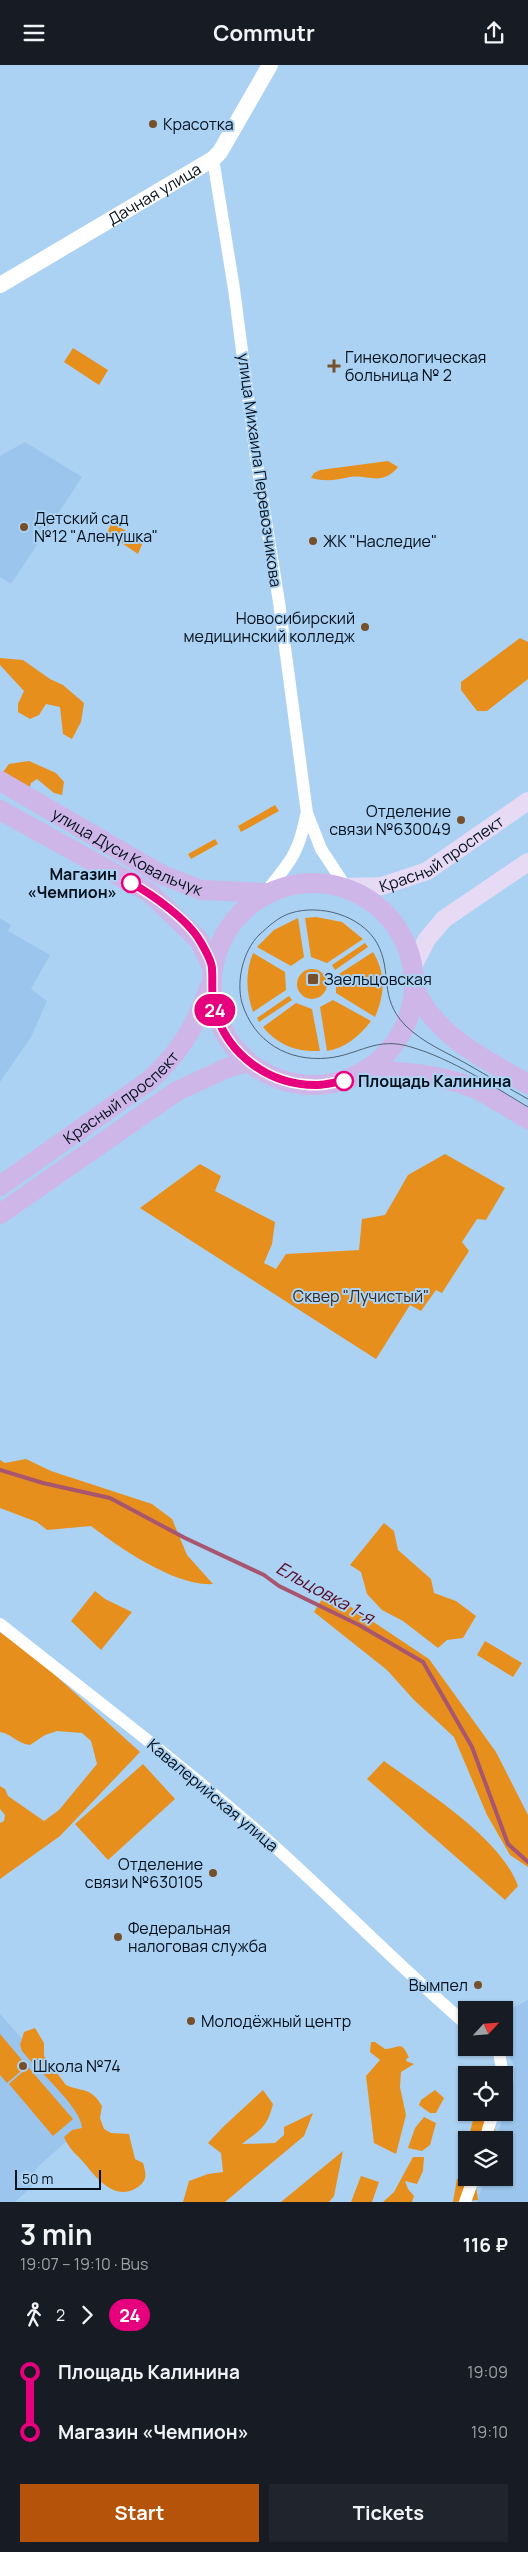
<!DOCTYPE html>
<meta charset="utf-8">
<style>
:root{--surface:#171b24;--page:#20242c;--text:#f1f3f6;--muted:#9ea1a6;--accent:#b45309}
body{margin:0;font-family:Manrope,sans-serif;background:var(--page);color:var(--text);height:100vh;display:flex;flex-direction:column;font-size:19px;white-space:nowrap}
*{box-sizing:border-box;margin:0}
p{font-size:16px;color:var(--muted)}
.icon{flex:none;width:28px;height:28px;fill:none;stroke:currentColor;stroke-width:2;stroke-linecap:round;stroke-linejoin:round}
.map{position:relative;height:2137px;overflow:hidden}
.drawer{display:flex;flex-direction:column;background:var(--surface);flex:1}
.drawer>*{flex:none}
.badge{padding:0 10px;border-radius:16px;font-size:18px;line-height:32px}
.needle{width:32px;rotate:64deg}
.fabs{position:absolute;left:458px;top:1936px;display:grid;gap:10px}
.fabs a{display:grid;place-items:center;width:55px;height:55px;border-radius:0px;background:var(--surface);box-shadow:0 1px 4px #0004;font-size:25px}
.scale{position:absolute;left:15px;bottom:12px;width:86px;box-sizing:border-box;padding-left:5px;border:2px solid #04101c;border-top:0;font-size:14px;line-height:18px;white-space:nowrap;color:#04101c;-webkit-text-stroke:4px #acd2f3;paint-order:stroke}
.map>.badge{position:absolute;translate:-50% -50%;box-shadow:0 0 0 2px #fff}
.legs{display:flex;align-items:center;gap:8px;height:55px;padding:0 20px;font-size:16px}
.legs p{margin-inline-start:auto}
.headline{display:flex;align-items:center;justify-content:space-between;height:85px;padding:0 20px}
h1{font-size:28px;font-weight:700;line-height:38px}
.primary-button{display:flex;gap:10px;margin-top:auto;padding:10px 20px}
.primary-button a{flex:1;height:58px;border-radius:0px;background:var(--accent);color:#fff;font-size:20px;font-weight:700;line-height:58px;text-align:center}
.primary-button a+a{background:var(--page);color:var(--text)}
ul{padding:0 20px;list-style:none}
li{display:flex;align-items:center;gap:18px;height:60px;font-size:19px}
li i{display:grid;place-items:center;width:8px;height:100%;margin:0 6px;background:currentColor}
li i::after{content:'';width:12px;height:12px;margin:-6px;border:4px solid;border-radius:50%;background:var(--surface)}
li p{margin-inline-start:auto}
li:first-child i{background:linear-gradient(#0000 50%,currentColor 0)}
li:last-child i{background:linear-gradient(currentColor 50%,#0000 0)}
header{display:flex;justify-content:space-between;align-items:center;height:65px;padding:0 20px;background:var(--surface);font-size:22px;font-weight:700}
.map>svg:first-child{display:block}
.built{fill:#9bc5ec}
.green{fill:#e68f1d}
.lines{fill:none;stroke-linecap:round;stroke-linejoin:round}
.stream{stroke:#a8556f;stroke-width:4}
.minor{stroke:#fff;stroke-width:12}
.tertiary{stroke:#fff;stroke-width:16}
.secondary{stroke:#e7daf4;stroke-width:18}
.primary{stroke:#ceb6e8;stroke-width:20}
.tram{stroke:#4c6378;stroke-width:1}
.line-1-casing{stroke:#fff;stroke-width:11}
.line-1{stroke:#e6007e;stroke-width:8}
.poi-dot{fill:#75502b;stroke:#acd2f3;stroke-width:2}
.stop-1-dot{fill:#fff;stroke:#e6007e;stroke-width:2.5}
.labels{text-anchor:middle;stroke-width:4;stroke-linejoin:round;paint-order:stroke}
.poi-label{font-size:16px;fill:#04101c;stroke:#acd2f3;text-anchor:start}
.street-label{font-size:16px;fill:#04101c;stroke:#acd2f3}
.stop-label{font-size:16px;font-weight:bold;fill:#04101c;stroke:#acd2f3;text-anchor:end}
.park-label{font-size:16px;fill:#3b2a19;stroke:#acd2f3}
.water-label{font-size:18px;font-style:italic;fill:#5a0b28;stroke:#acd2f3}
</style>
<header><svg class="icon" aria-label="menu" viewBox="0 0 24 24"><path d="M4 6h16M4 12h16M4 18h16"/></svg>Commutr<svg class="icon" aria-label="share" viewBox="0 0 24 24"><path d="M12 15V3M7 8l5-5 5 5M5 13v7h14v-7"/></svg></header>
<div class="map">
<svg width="528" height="2137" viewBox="0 0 528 2137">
<rect width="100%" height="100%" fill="#acd2f3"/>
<!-- built -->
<path class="built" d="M25,377L82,412L11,519L0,512V391Z
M0,853L11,860L8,866L50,890L31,924L47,936L31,972L0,1017Z
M528,1935V2137H477L485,2113L504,2112V2075H496L514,2015V2000L504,1981V1955L511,1944Z
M0,1949L92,2053L40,2100L35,2105L41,2113L15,2137H0Z"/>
<!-- green -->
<path class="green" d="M73,283L108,305L99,320L64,297Z
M388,396L398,402C381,422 368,409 350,412C336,415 326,417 311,413L314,408L320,405Z
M112,457L143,477L138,489L107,468Z
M520,573L528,577V614L487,646H477L461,625V617Z
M0,593L23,595L50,614L63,620L84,638L81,657L72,674L63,669L60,642L46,639L39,650L30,654L18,647V639L24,626L0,600Z
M29,696L56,708L64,717L62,730L54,728L37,714L31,718L30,722L0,711L9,699Z
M275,740L279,746L241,767L238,761Z
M215,774L218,779L191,794L188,789Z
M316,852L342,857L363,874L327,898L311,892L305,853Z
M298,853L304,892L291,901L257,882L274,865Z
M365,878L368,882L335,905L332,900Z
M373,887C386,909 385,929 375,952L336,928V911Z
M253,888L285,907L286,925L253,947C246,927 245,908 253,888Z
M297 919a15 15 0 1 1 30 0a15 15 0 1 1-30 0Z
M289,931L292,935L259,957L257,953Z
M333,935L371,956C360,971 345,983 327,986L320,942Z
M296,938L312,944L320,986C296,987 278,980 263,962Z
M445,1089L505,1123L486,1155L477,1154L462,1177L469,1186L442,1228L436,1225L421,1246L410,1240L376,1294L140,1143L200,1099L221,1111L215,1126L275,1157L272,1179L264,1198L276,1204L286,1189L359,1185L362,1154L385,1150L408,1110Z
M26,1394L51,1406L152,1439L172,1454L187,1490L213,1519C176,1522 120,1483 91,1461L47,1465L37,1457L0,1443V1395L5,1398Z
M384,1458L394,1466L398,1485L431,1514L434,1528L456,1536L476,1551L463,1573L447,1575L438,1583L403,1556L382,1545L367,1529L361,1507L350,1500Z
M95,1526L105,1534L132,1547L101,1585L71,1556Z
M327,1526L429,1594L496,1687L528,1750V1802L510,1790L487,1750L454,1672L414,1635L387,1605L314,1547Z
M0,1567L33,1590L140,1687L60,1771L0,1814V1758L4,1756L5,1750L0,1744V1721L5,1724L8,1731L44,1756L59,1745L97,1699L91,1676L82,1668L57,1666L45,1670L30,1680C18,1679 12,1669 0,1667Z
M485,1576L522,1598L513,1612L477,1590Z
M384,1696C425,1726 501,1773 518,1821L505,1835L367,1714Z
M143,1699L175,1734L108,1795L75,1759Z
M35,1963L44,1978V1991L66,2020C82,2027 91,2022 102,2041L100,2053L104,2064L111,2068L129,2069L135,2094L143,2098C146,2108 148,2115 138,2122C116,2137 98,2115 85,2099C75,2087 71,2087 64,2072L72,2065L82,2063C82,2043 36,2004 22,1986L20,1980L24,1967Z
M0,1969L27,2001L7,2018L0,2010Z
M371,1977H375L385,1984C399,1984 401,1974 409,1993H407L406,1996L414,1999L401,2007L400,2022L406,2050L396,2089L374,2078L366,2011L380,1995L370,1987Z
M28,2002L73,2054L53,2071L9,2019Z
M263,2025L273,2039C267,2063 260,2065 242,2079L275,2078L284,2070V2062L313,2048L304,2071L225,2137H183L189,2116L208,2109L223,2107L221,2088L208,2078L223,2062Z
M435,2025L444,2033L436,2048H430L419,2040L421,2035Z
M481,2048H496L495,2066L487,2075H468L473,2055Z
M424,2052L436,2058L430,2080L422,2086L408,2083L415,2063Z
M343,2086L334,2131L329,2137H281Z
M413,2092H424L423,2106L417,2119L405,2116L408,2124L414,2131L412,2137H383L394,2127Z
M466,2099V2112L475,2113L478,2135L453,2137L457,2114H460Z
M361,2111L379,2117L372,2137H351Z"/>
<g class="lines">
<!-- stream -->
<path class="stream" d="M0,1405L43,1418L110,1433L185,1473L264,1510L279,1521L359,1560L423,1597L472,1682L508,1779L528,1797"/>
<!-- minor -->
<path class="minor" d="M213,94L234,224L256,393L279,537L307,748L321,784L346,822
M265,828C289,798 299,789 306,750
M0,1559C88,1629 178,1697 263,1771C332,1832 396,1899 466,1959
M498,1982L503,2010
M485,2075L493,2048
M465,2137L474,2112"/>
<!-- tertiary -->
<path class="tertiary" id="s1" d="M0,220L213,94L220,87L270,0"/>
<!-- secondary -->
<g class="secondary">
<path id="s2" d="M346,822L382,821L427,806L528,736"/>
<path d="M413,901L427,874L444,854L528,797"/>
</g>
<!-- primary -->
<g class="primary">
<path id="s3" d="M0,716L160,809L201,825L265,828"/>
<path d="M0,745L150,828L199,875L212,902"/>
<circle cx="313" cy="919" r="101"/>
<path d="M414,924C440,974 481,992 528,1019"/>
<path d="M367,1005C403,1007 439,1009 474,1023C492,1031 510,1044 528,1054"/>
<path id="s4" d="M0,1121L150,1015C179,989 197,960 209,923"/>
<path d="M0,1149L177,1026L227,1003L248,997"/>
</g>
<!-- tram -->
<path class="tram" d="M528,1034C508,1023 488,1011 467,999C446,987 423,978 405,960C378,932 393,907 377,878C361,850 320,839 291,848C278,852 269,861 259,870C243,886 236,916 242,938C254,977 288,997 328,993C359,990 376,971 411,982C452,994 491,1020 528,1042"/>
</g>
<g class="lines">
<defs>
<path id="line-1" d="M131,818C152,829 188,855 200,876C204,883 212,896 212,904C213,917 211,929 214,942C226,989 269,1021 318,1020C326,1020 335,1017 344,1016"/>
</defs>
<!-- line-1 casing -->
<use href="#line-1" class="line-1-casing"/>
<!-- line-1 -->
<use href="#line-1" class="line-1"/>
</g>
<!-- markers -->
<g class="poi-dot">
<circle cx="153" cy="59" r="5"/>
<path d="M331.5 293.5h5v5h5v5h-5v5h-5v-5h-5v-5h5z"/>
<circle cx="24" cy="462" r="5"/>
<circle cx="313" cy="476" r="5"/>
<circle cx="365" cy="562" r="5"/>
<circle cx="461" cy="755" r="5"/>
<rect x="307" y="908" width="12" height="12" rx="2.5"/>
<circle cx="213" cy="1808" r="5"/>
<circle cx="118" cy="1872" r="5"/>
<circle cx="478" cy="1920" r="5"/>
<circle cx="191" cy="1956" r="5"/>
<circle cx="23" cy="2001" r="5"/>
</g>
<g class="stop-1-dot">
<circle cx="131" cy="818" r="9"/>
<circle cx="344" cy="1016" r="9"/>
</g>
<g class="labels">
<!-- poi labels -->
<g class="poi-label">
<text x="163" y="65">Красотка</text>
<text x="345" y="298">Гинекологическая<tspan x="345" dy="18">больница № 2</tspan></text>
<text x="34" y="459">Детский сад<tspan x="34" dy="18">№12 "Аленушка"</tspan></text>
<text x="323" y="482">ЖК "Наследие"</text>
<text x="355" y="559" text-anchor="end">Новосибирский<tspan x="355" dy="18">медицинский колледж</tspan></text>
<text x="451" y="752" text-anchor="end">Отделение<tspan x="451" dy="18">связи №630049</tspan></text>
<text x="324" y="920">Заельцовская</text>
<text x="203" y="1805" text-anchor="end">Отделение<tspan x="203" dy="18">связи №630105</tspan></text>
<text x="128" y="1869">Федеральная<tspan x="128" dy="18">налоговая служба</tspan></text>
<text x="468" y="1926" text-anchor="end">Вымпел</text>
<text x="201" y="1962">Молодёжный центр</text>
<text x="33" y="2007">Школа №74</text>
</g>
<!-- street labels -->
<g class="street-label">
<text dy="6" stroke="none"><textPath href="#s1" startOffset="179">Дачная улица</textPath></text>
<text transform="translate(260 405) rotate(82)" y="6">улица Михаила Перевозчикова</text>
<text dy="6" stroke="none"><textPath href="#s3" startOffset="146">улица Дуси Ковальчук</textPath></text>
<text dy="6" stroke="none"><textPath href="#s2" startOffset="104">Красный проспект</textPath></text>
<text dy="6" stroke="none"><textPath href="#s4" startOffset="150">Красный проспект</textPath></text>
<text transform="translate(213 1730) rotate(40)" y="6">Кавалерийская улица</text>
</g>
<!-- stop labels -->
<g class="stop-label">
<text x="117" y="815">Магазин<tspan x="117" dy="18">«Чемпион»</tspan></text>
<text x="358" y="1022" text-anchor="start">Площадь Калинина</text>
</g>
<!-- park labels -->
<g class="park-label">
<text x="361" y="1237">Сквер "Лучистый"</text>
</g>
<!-- water labels -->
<g class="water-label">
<text transform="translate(325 1528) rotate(29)" y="6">Ельцовка 1-я</text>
</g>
</g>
</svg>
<div class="fabs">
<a><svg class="needle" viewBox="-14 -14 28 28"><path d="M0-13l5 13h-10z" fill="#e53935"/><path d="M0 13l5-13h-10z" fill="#9ea1a6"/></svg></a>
<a><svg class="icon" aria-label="locate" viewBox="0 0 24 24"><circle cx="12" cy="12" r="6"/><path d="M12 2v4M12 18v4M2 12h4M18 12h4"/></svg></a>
<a><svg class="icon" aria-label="layers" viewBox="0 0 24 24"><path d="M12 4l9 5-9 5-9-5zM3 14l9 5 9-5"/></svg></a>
</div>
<div class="scale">50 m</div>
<b class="badge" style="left:215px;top:945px;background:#e6007e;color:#fff">24</b>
</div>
<section class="drawer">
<div class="headline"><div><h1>3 min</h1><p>19:07 – 19:10 · Bus</p></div><b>116 ₽</b></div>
<div class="legs"><svg class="icon" aria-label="walk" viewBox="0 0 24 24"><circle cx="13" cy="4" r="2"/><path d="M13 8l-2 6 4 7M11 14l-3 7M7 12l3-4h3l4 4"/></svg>2<svg class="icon" aria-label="forward" viewBox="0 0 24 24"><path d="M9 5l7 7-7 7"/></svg><b class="badge" style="background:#e6007e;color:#fff">24</b></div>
<ul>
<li><i style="color:#e6007e"></i><b>Площадь Калинина</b><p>19:09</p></li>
<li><i style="color:#e6007e"></i><b>Магазин «Чемпион»</b><p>19:10</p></li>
</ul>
<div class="primary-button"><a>Start</a><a>Tickets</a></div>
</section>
